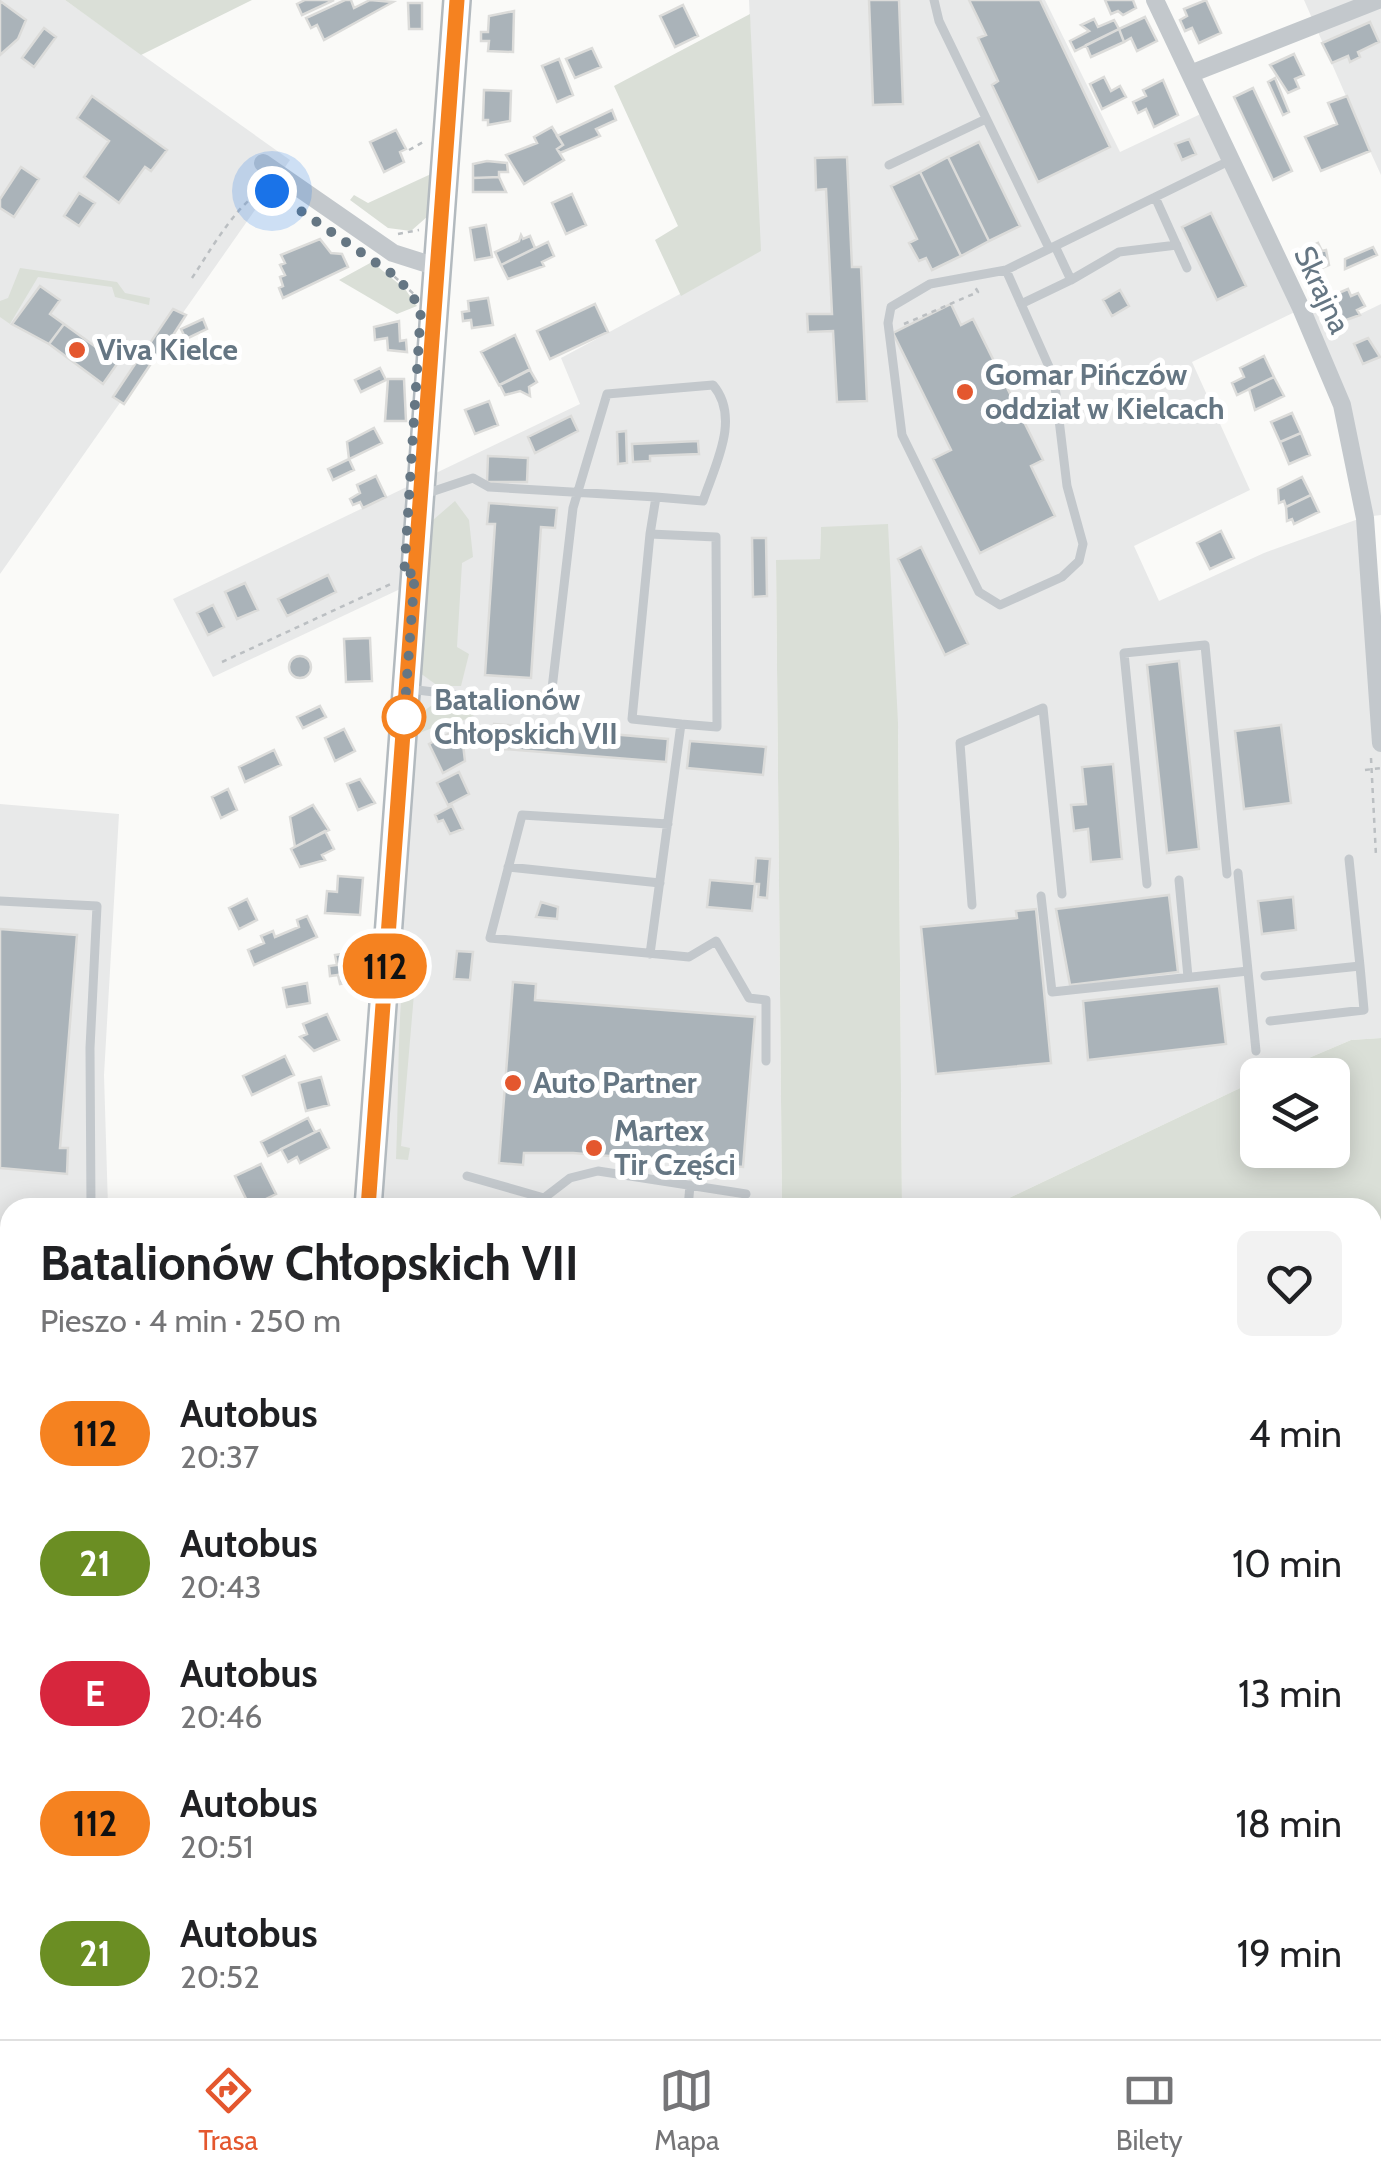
<!DOCTYPE html>
<html lang="pl">
<meta charset="utf-8">
<style>
:root{--surface:#fff;--page:#f2f2f2;--text:#202124;--muted:#757577;--line:#e0e0e0;--accent:#e4572e}
body{margin:0;font-family:Cabin,sans-serif;background:var(--page);color:var(--text);height:100vh;display:flex;flex-direction:column;font-size:38px;white-space:nowrap}
*{box-sizing:border-box;margin:0}
p{font-size:32px;color:var(--muted)}
.icon{flex:none;width:55px;height:55px;fill:none;stroke:currentColor;stroke-width:2;stroke-linecap:round;stroke-linejoin:round}
.map{position:relative;flex:1;overflow:hidden}
.panel{position:absolute;left:0px;top:1198px;width:1382px;height:842px;display:flex;flex-direction:column;background:var(--surface);border-radius:30px 30px 0 0;box-shadow:0 5px 25px #0003}
.panel>*{flex:none}
.badge{padding:0 20px;border-radius:32px;font-size:35px;line-height:65px}
.tools{position:absolute;left:1240px;top:1058px;display:grid;gap:20px}
.tools a{display:grid;place-items:center;width:110px;height:110px;border-radius:15px;background:var(--surface);box-shadow:0 5px 25px #0003;font-size:50px}
.you{position:absolute;width:50px;height:50px;margin:-25px;border:8px solid #fff;border-radius:50%;background:#1a73e8;box-shadow:0 0 0 15px #1a73e833}
.map>.badge{position:absolute;translate:-50% -50%;box-shadow:0 0 0 5px #fff}
.round{display:grid;place-items:center;flex:none;width:105px;height:105px;border-radius:15px;background:var(--page)}
.head{display:flex;align-items:center;justify-content:space-between;height:170px;padding:0 40px}
h1{font-size:48px;font-weight:700;line-height:75px}
ul{padding:0;list-style:none}
li{display:flex;align-items:center;gap:30px;height:130px;padding:0 40px}
li div{flex:1}
li b{display:block;font-size:38px}
li em{font-style:normal}
li .badge{min-width:110px;font-weight:700;text-align:center}
.tab-bar{display:flex;justify-content:space-around;align-items:center;height:140px;border-top:2px solid var(--line);background:var(--surface);font-size:28px;color:var(--muted)}
.tab-bar a{display:grid;justify-items:center;gap:5px}
.tab-bar .on{color:var(--accent)}
.map>svg:first-child{display:block}
.built{fill:#e8e9e9;fill-rule:evenodd}
.green{fill:#dadfd7}
.building{fill:#aab3b9;stroke:#dcdcda;stroke-width:2.5}
.lines{fill:none;stroke-linecap:round;stroke-linejoin:round}
.secondary-casing{stroke:#b3babf;stroke-width:30}
.path{stroke:#bbbfc2;stroke-width:2.5;stroke-dasharray:5 5;stroke-linecap:butt}
.lane{stroke:#c3c8cc;stroke-width:9}
.street{stroke:#c3c8cc;stroke-width:18}
.secondary{stroke:#fff;stroke-width:25}
.line-casing{stroke:#fff;stroke-width:22}
.line{stroke:#f58220;stroke-width:15}
.walk{stroke:#657683;stroke-width:10;stroke-dasharray:0 18}
.poi-dot{fill:#e4572e;stroke:#fff;stroke-width:4}
.stop-dot{fill:#fff;stroke:#f58220;stroke-width:5}
.labels{text-anchor:middle;stroke-width:10;stroke-linejoin:round;paint-order:stroke}
.street-label{font-size:30px;fill:#657683;stroke:#fff}
.poi-label{font-size:30px;font-weight:bold;fill:#657683;stroke:#fff;text-anchor:start}
.stop-label{font-size:30px;font-weight:bold;fill:#657683;stroke:#fff;text-anchor:start}
</style>
<div class="map">
<svg width="1381" height="2039" viewBox="0 0 1381 2039">
<rect width="100%" height="100%" fill="#fafaf8"/>
<!-- built -->
<path class="built" d="M0,0H65L290,160L0,574Z
M749,0H1045L1120,152L1207,111L1301,308L1314,307L1325,331L1381,304V515L1365,517L1381,743V1038L1351,1040L1269,1075H1258L1257,1080L990,1207H902L898,723L821,528L820,559L776,561L782,1207H368L413,583L213,677L173,599L580,404L561,358L760,251ZM1301,309L1360,483L1364,517L1264,553L1159,601L1134,546L1250,490L1192,362Z
M1304,0H1381V175L1370,151Z
M0,804L119,814L104,1075L108,1207L10,1208V1292H0Z
M1373,1349L1381,1409V2039H1140L1131,2030H1372Z"/>
<!-- green -->
<path class="green" d="M65,0H252L141,55Z
M750,14L761,251L681,296L655,240L678,226L614,86Z
M431,174L428,216L411,231L388,228L350,200L354,195L368,203Z
M372,262L405,289L417,306L397,314L339,280Z
M20,268L117,282L125,293L150,298L149,305L115,297L112,287L38,277L10,324L0,317V301L8,298Z
M455,501L469,520L473,557L462,563L457,647L469,654L461,686H438L420,673L433,520Z
M888,524L898,723L902,1207H782L776,560L820,559L821,527Z
M439,700L480,703L485,710L449,727L444,723L415,735L417,716Z
M421,946L425,953L416,956L415,972L424,973L423,982H415L401,1146L410,1148L408,1160L396,1159C399,1087 397,1024 405,957Z
M1381,1038V1329H1373L1375,1349H1372V1208L990,1207L1257,1080L1258,1150H1332V1075H1269L1351,1040Z
M8,1708L10,2030H106V2039H0V1712Z
M544,2030H668L654,2039H526Z
M693,2030H1130L1139,2039H691Z"/>
<!-- building -->
<path class="building" d="M305,0H334L302,15L297,4Z
M345,0H351L354,8L370,0L393,2L324,40L317,25L311,28L306,18Z
M869,0H899L903,104L873,105Z
M969,0H1040L1110,147L1038,182L992,85L998,81L978,38L986,35Z
M1105,0H1133L1136,8L1123,15L1118,11L1111,14Z
M1206,0L1221,33L1199,43L1192,28L1185,31L1180,20L1187,16L1184,9Z
M0,1L26,20L18,39L0,55Z
M408,3H422V29H409Z
M683,5L698,36L675,47L660,16Z
M514,11L513,52L488,51L489,41H481V32H488L489,16Z
M1145,17L1157,41L1137,51L1131,38L1124,42L1119,29Z
M1094,19L1098,27L1114,20L1119,29L1075,51L1070,41L1089,31L1081,25Z
M1370,22L1379,42L1358,52L1360,57L1350,62L1348,56L1332,63L1322,43Z
M44,28L56,37L34,67L22,58Z
M1119,29L1124,42L1091,57L1086,45Z
M592,48L601,67L575,78L566,59Z
M1294,54L1304,75L1295,79L1299,88L1288,93L1270,65Z
M559,59L573,95L557,102L542,66Z
M1104,77L1111,91L1120,86L1126,97L1102,109L1090,84Z
M1275,78L1289,112L1283,115L1268,82Z
M1163,80L1178,115L1154,127L1146,109L1138,113L1133,102L1146,96L1143,90Z
M1253,88L1292,171L1273,180L1234,97Z
M484,90L511,91L510,121L488,125V120H483Z
M92,96L167,150L151,171L145,167L119,203L84,177L109,141L77,118Z
M1347,96L1370,151L1321,171L1305,137L1337,124L1328,103Z
M612,110L616,120L596,129L600,136L560,153L557,149L563,145L557,136Z
M552,127L563,145L557,149L564,160L524,184L506,155L537,143L534,137Z
M396,130L406,149L400,152L404,162L384,172L370,142Z
M1189,139L1196,154L1182,160L1175,144Z
M979,142L1020,226L989,241L948,157Z
M847,157L852,267H861L867,401L837,402L833,331L808,332L807,314H832L826,189L816,190L815,158Z
M948,157L989,241L961,256L920,172Z
M487,161L507,163L508,172H499V177L473,178V164Z
M21,167L39,179L14,217L0,208V199Z
M920,172L961,256L932,270L926,258L919,261L909,243L917,239L891,186Z
M499,177L506,192H473V178Z
M79,193L95,203L79,226L64,216Z
M572,194L586,225L566,234L552,203Z
M1211,213L1246,286L1217,300L1182,227Z
M486,225L492,257L475,260L470,228Z
M521,235L523,239L530,236L535,248L501,265L495,252L519,241Z
M320,239L331,253L342,254L348,267L283,298L279,288L283,286L280,277L285,275L280,265L285,263L281,255Z
M548,242L554,256L542,262L544,266L508,279L501,265Z
M1318,243L1322,251L1326,250L1329,265L1315,271L1305,249Z
M1373,247L1377,255L1345,269V259Z
M40,286L60,300L50,314L64,324L49,344L12,324Z
M1348,289L1351,296L1358,293L1365,306L1357,310L1360,315L1338,323L1327,298Z
M1120,290L1129,306L1112,316L1103,300Z
M488,298L493,325L472,328L471,320L463,321L462,312L469,311L468,301Z
M595,304L608,332L550,359L537,331Z
M951,304L961,325L973,319L1043,460L1031,466L1055,516L980,553L933,459L951,450L893,333Z
M173,309L186,315L159,357L146,349Z
M203,319L207,329L186,339L181,329Z
M399,321L400,341L406,340L407,352L388,350L387,338L375,340L374,327Z
M64,324L100,350L106,341L124,354L103,384L49,344Z
M515,335L530,369L499,385L481,352Z
M1368,338L1380,357L1363,364L1354,344Z
M141,355L152,362L124,404L113,397Z
M1264,356L1274,377L1237,395L1232,383L1244,377L1240,368Z
M380,368L386,380L361,392L355,380Z
M530,370L537,382L529,387L530,396L520,391L505,395L500,385Z
M1274,377L1284,396L1255,410L1249,389Z
M388,379H404L406,421H385Z
M489,401L498,425L475,434L465,410Z
M1292,413L1301,433L1280,442L1271,422Z
M571,416L578,431L535,453L528,437Z
M374,428L382,443L349,459L347,442Z
M626,431L627,463L618,464L617,432Z
M1301,433L1310,455L1289,464L1280,442Z
M698,441L699,454L650,456V461L633,462L632,444Z
M488,456L528,458L527,482H487Z
M349,459L354,470L333,480L328,469Z
M376,476L386,497L363,508L360,502L353,505L350,499L360,493L357,485Z
M1302,477L1311,495L1286,507L1284,501L1279,503L1278,489Z
M1311,495L1319,512L1294,524L1292,519L1287,521L1286,507Z
M489,503L557,508L555,528L541,527L531,678L485,675L495,524H487Z
M1221,531L1234,558L1210,569L1197,543Z
M752,538H766L767,596L753,597Z
M921,547L968,644L945,655L898,559Z
M328,575L336,592L287,616L278,599Z
M245,583L258,610L237,619L225,592Z
M213,605L224,627L208,635L197,613Z
M370,638L372,681L346,682L344,639Z
M289 667a11 11 0 1 1 22 0a11 11 0 1 1-22 0Z
M1179,661L1199,849L1167,853L1147,665Z
M320,706L326,717L303,728L297,717Z
M494,724L668,739L666,762L491,748Z
M1281,725L1291,803L1244,809L1235,731Z
M344,729L355,751L335,761L325,738Z
M452,732L459,746L463,744L465,761L443,773L429,744Z
M690,741L766,747L763,775L687,768Z
M274,750L281,765L245,782L239,767Z
M1113,764L1122,859L1091,862L1088,829L1074,831L1071,805L1086,804L1082,767Z
M459,772L469,794L448,805L437,783Z
M360,779L375,803L358,810L347,784Z
M228,789L237,810L221,818L212,797Z
M313,805L329,830L295,847L290,817Z
M452,806L463,829L450,834L443,820L438,822L435,815Z
M325,831L334,849L322,855L325,860L300,867L291,849Z
M756,858L770,859L767,898L758,897L759,884H754Z
M338,876L363,878L360,915L325,913L327,891L337,892Z
M710,880L755,884L752,911L707,907Z
M1169,895L1178,972L1070,985L1056,909Z
M1293,897L1296,930L1262,934L1258,901Z
M247,899L257,920L239,929L229,908Z
M541,902L558,907L557,919L536,917Z
M1036,909L1051,1063L936,1074L921,927L1017,918L1016,911Z
M307,916L317,937L254,965L248,950L264,943L261,936L273,931L275,937L299,927L297,920Z
M0,929L77,935L60,1148H68L67,1174L0,1168Z
M457,951L473,952L470,980L454,979Z
M355,952L359,980L340,984L338,975L330,976L329,966L337,965L335,955Z
M513,982L536,984L535,1000L755,1017L743,1167L573,1153H524L523,1165L499,1163Z
M307,983L310,1003L287,1007L283,988Z
M1219,986L1226,1044L1088,1060L1083,1001Z
M327,1014L339,1040L314,1051L300,1037L307,1034L303,1024Z
M285,1056L294,1075L252,1095L243,1076Z
M321,1077L329,1105L306,1111L299,1083Z
M308,1118L315,1132L268,1156L261,1142Z
M320,1130L329,1148L300,1163L297,1157L288,1162L281,1149Z
M261,1164L276,1194L250,1207L235,1176Z
M0,1373L10,1374V1634H0Z
M1178,2030H1218L1219,2039H1179Z
M1218,2030H1292L1293,2039H1219Z"/>
<g class="lines">
<defs>
<path id="secondary" d="M368,1208L457,0
M310,2039V2030"/>
</defs>
<!-- secondary casing -->
<use href="#secondary" class="secondary-casing"/>
<!-- path -->
<path class="path" d="M409,150L425,141
M398,234L419,230
M387,270L415,295
M192,278C207,256 244,190 269,190
M904,324L978,292L975,287
M222,662L393,583
M1371,758L1376,856
M1365,770L1381,768
M1372,1259H1381
M0,1295L10,1296
M771,2030L778,2039
M710,2039L722,2030"/>
<!-- lane -->
<path class="lane" d="M934,0L939,21L1049,248
M889,165L986,119
M1155,197L1187,268
M1006,270L1054,378L1067,486L1083,544L1079,561L1062,577L1000,605L979,592L902,435L888,323L891,307L930,284L1006,270L1231,160
M1071,280L1119,252L1177,245
M1021,304L1071,280L1055,246
M422,495L473,478L489,487L656,497L650,534
M409,689L550,706L573,508L607,394L713,385C741,418 715,465 703,501L656,497
M668,824L522,815L490,938L689,957L716,941L749,998L766,1000V1061
M508,867L660,883
M1238,873L1248,971
M1179,880L1188,977
M1147,884L1124,653L1205,645L1227,874
M1041,896L1052,992L1248,971L1256,1051
M0,901L97,906L90,1048L91,1208
M972,905L960,743L1043,708L1062,894
M650,954L681,724L632,719L650,534L716,537L717,727L681,724
M1265,976L1360,966L1349,859
M1270,1021L1364,1010L1360,966
M467,1176L544,1198L570,1178L598,1171L746,1194
M688,1208L690,1185"/>
<!-- street -->
<path class="street" d="M1155,0L1301,308L1342,405L1365,518L1381,743
M1190,74L1378,0
M263,163L393,253L437,267
M0,1314L10,1315"/>
<!-- secondary -->
<use href="#secondary" class="secondary"/>
</g>
<g class="lines">
<defs>
<path id="line" d="M368,1208L457,0"/>
</defs>
<!-- line casing -->
<use href="#line" class="line-casing"/>
<!-- line -->
<use href="#line" class="line"/>
<!-- walk -->
<path class="walk" d="M272,191L398,278L421,308L404,577L415,571L404,717"/>
</g>
<!-- markers -->
<g class="poi-dot">
<circle cx="77" cy="350" r="10"/>
<circle cx="965" cy="392" r="10"/>
<circle cx="513" cy="1083" r="10"/>
<circle cx="594" cy="1148" r="10"/>
</g>
<circle class="stop-dot" cx="404" cy="717" r="20"/>
<g class="labels">
<!-- street labels -->
<g class="street-label">
<text transform="translate(1322 290) rotate(65)" y="10">Skrajna</text>
</g>
<!-- poi labels -->
<g class="poi-label">
<text x="97" y="360">Viva Kielce</text>
<text x="985" y="385">Gomar Pińczów<tspan x="985" dy="34">oddział w Kielcach</tspan></text>
<text x="533" y="1093">Auto Partner</text>
<text x="614" y="1141">Martex<tspan x="614" dy="34">Tir Części</tspan></text>
</g>
<!-- stop labels -->
<g class="stop-label">
<text x="434" y="710">Batalionów<tspan x="434" dy="34">Chłopskich VII</tspan></text>
</g>
</g>
</svg>
<div class="tools">
<a><svg class="icon" aria-label="layers" viewBox="0 0 24 24"><path d="M12 4l9 5-9 5-9-5zM3 14l9 5 9-5"/></svg></a>
</div>
<div class="you" style="left:272px;top:191px"></div>
<b class="badge" style="left:385px;top:966px;background:#f58220;color:#111">112</b>
<section class="panel">
<div class="head"><div><h1>Batalionów Chłopskich VII</h1><p>Pieszo · 4 min · 250 m</p></div><a class="round"><svg class="icon" aria-label="heart" viewBox="0 0 24 24"><path d="M12 20l-8-8c-3-5 5-10 8-4 3-6 11-1 8 4z"/></svg></a></div>
<ul>
<li><span class="badge" style="background:#f58220;color:#111">112</span><div><b>Autobus</b><p>20:37</p></div><em>4 min</em></li>
<li><span class="badge" style="background:#6b8e23;color:#fff">21</span><div><b>Autobus</b><p>20:43</p></div><em>10 min</em></li>
<li><span class="badge" style="background:#d7263d;color:#fff">E</span><div><b>Autobus</b><p>20:46</p></div><em>13 min</em></li>
<li><span class="badge" style="background:#f58220;color:#111">112</span><div><b>Autobus</b><p>20:51</p></div><em>18 min</em></li>
<li><span class="badge" style="background:#6b8e23;color:#fff">21</span><div><b>Autobus</b><p>20:52</p></div><em>19 min</em></li>
</ul>
</section>
</div>
<nav class="tab-bar">
<a class="on"><svg class="icon" aria-label="directions" viewBox="0 0 24 24"><path d="M12 3l9 9-9 9-9-9zM9 14v-3h6M13 9l2 2-2 2"/></svg>Trasa</a>
<a><svg class="icon" aria-label="map" viewBox="0 0 24 24"><path d="M3 6l6-2 6 2 6-2v14l-6 2-6-2-6 2zM9 4v14M15 6v14"/></svg>Mapa</a>
<a><svg class="icon" aria-label="tickets" viewBox="0 0 24 24"><path d="M3 7h18v10H3zM15 7v10"/></svg>Bilety</a>
</nav>
